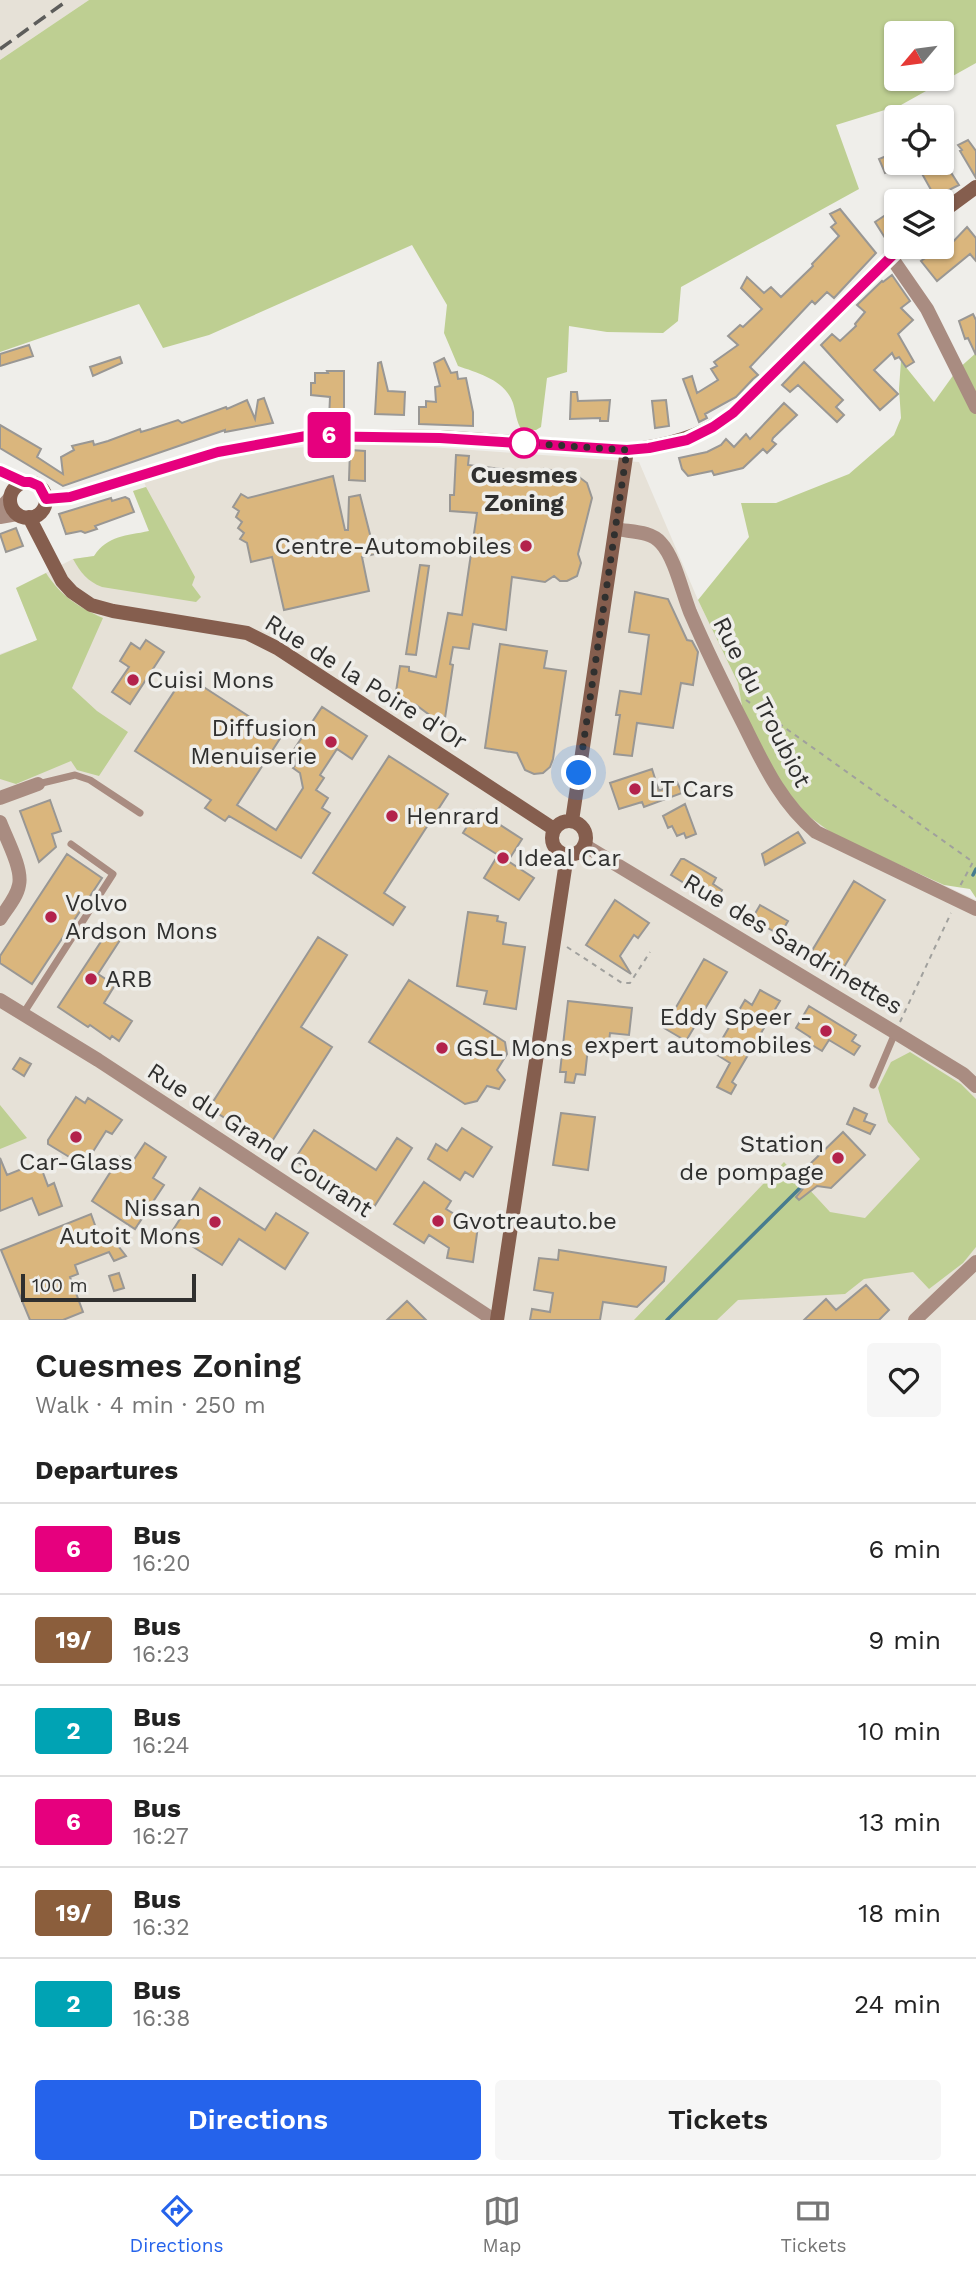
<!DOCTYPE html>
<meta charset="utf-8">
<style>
:root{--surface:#fff;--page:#f6f6f6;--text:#222;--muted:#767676;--line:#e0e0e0;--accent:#2563eb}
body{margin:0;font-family:"Work Sans",sans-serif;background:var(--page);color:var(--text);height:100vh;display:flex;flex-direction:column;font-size:26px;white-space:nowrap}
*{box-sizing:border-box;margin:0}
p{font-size:23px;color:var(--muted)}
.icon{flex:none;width:38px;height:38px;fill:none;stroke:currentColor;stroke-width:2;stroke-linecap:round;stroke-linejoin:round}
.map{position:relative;height:1320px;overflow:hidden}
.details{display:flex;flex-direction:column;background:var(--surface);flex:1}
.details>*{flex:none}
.badge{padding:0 14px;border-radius:5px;font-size:24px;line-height:46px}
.needle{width:46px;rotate:241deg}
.fabs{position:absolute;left:884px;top:21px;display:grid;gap:14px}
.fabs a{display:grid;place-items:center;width:70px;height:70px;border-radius:7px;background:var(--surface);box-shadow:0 2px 5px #0004;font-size:35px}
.scale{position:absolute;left:21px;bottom:18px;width:175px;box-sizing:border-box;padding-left:7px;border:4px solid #30302f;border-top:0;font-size:19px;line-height:24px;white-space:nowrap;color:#30302f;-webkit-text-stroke:5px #efeeea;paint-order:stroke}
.you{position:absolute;width:35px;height:35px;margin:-18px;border:5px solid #fff;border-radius:50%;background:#1a73e8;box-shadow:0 0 0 10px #1a73e833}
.map>.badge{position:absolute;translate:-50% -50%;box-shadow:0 0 0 4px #fff}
h2{padding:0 35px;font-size:26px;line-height:63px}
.round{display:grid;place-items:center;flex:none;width:74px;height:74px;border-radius:7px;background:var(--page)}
.head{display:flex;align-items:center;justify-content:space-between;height:119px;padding:0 35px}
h1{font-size:33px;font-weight:600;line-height:52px}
.action{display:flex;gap:14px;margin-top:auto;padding:14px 35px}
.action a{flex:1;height:80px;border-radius:7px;background:var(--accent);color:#fff;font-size:28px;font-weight:600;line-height:80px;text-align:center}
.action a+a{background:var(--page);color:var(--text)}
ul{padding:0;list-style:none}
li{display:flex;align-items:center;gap:21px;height:91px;padding:0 35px;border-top:2px solid var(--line)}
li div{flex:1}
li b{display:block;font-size:26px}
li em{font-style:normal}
li .badge{min-width:77px;font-weight:700;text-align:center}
.menu{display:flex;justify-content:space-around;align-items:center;height:98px;border-top:2px solid var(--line);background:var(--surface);font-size:19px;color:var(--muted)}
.menu a{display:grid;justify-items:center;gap:4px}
.menu .selected{color:var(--accent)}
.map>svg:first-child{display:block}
.built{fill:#e6e1d7}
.green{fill:#becf92;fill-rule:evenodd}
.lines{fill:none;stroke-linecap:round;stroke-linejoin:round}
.stream{stroke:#477c8f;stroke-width:3.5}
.building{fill:#dab67d;stroke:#999794;stroke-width:2}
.path{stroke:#a0a09d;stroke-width:2;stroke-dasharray:5 5;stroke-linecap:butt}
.lane{stroke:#a98c81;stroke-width:7}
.street{stroke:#a98c81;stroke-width:14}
.secondary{stroke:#855e4e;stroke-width:14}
.rail{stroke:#5d5d5b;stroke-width:3.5;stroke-dasharray:14 7;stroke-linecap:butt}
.line-casing{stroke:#fff;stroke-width:16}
.line{stroke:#e6007e;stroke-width:10}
.walk{stroke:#30302f;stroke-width:7;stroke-dasharray:0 12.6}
.stop-dot{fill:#fff;stroke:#e6007e;stroke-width:3.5}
.poi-dot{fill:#b3224c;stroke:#efeeea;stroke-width:2.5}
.labels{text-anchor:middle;stroke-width:7;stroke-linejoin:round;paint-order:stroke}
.stop-label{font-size:24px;font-weight:bold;fill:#30302f;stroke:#efeeea}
.poi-label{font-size:24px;fill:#30302f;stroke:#efeeea;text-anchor:start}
.street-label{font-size:24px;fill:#30302f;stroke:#efeeea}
</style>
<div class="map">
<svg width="976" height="1320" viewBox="0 0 976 1320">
<rect width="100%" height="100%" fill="#efeeea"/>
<!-- built -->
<path class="built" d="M0,0H89L0,60Z
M375,443L639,462L698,600L738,683L743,712L882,856L976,900V1320H0V654L38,640L16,588L73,559L94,556L149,531L133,491L146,487L144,482L221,460L274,449Z"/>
<!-- green -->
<path class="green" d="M89,0H976V63L901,105L836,125L859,189L681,287L678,321L663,333L607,332L569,326L567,372L547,378L541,427L536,430H522C516,422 516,412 513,403C505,380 478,373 458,366L444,333L447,305L412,245L209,335L163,348L139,304L0,352V60ZM896,33H942V79H896Z
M976,353V898L970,889L944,885L836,836L807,815L782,785L743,712L738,683L698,600L749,537L741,503H776L849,474L894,435L901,418L899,389L901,361L934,402L957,370Z
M146,487L195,577L192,585L201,597L196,602L102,587C87,581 81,573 73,559L94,556C108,535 126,536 149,531L133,491Z
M46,573C61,596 78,607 103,618L72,688L97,711L128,732L99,776L77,770L71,761L16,784L0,779V655L37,640L16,588Z
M910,1052L961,1084L976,1099V1247L963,1263L929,1289L913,1272L864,1279L845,1294L738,1300L717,1320H634L784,1162L830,1212L865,1218L920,1159L888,1122L878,1088L891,1062Z
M0,1105L27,1138L0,1149Z"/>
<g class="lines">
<!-- stream -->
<path class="stream" d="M973,875L976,869
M667,1320L809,1179"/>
</g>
<!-- building -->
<path class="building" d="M968,140L976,151V178L960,151L962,150L958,145Z
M896,152V168L885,173L879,159Z
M916,163H935L941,174L950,171L959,185L935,197Z
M896,208V237L891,241H887L875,222Z
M840,209L876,253L834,298L827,292L815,304L812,301L750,367L758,375L753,379L736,397L705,414L707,418L699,422L683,379L692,376L697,393L718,380L711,369L717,366L714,362L738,345L728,336L740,325L743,327L762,309L741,288L747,277L764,293L771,287L781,297L813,266L812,264L839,236L831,227L836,223L830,214Z
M967,227L976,238V261L970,254L937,281L921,261L941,247L949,246Z
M892,275L910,301L901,308L913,320L898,334L914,362L906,367L899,357L895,359L892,353L874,370L898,394L880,410L821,345L832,334L840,341L856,326L855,324L865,312L857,305L882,281L883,282Z
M973,314L976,320V355L968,338L965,339L959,321Z
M29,345L33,356L0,366V354Z
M120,357L122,363L93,376L90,367Z
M444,358L451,373L457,372L458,379L466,378L473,412V426L419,424V407H426V401L436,402L435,387L440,386L434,363Z
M381,362L388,391L405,392L404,415L375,414L378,363Z
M804,362L843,400L836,407L844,415L837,422L798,385L790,392L782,385Z
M327,371H344V419L341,420H329L330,397L311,395V383H315V373H328Z
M571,392H577L578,401L610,400L608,421H600V418L570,419Z
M264,398L273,423L225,432V430L63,486L0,448V425L41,449L37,457L63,474L61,457L74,450L72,446L93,441L94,445L108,441L140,429L141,432L151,429L178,420L182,423L226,407L227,409L247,400L255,419L258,400Z
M666,400L669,426L655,428L652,401Z
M784,403L797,415L773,438L772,441L776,444L767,453L763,449L743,468L714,475L712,471L688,476L682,469L679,458L707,452L721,445L726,439L734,447L746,434L750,439Z
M350,450L365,451V481L349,480Z
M456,455L469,456L468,465L543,474L544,469L575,474L587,483L592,498L578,554L581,563L577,576L567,581H560L554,576L545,582L512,577L506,630L473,624L469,649L453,647L450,664L453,665L445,718L431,716L416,705L403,703L395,698L400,666L409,667V671L436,677L448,613L462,615L477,513L450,511V495H454Z
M333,476L345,530H348L349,497L360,495L375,554L362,557L369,591L284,610L272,557L251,562L247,543L240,539L244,533L238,528L242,522L236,517L239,511L233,507L241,494L248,498Z
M125,497L129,499L134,512L95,526L97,529L85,533L81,531L66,534L59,514L111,498L112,501Z
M16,528L23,546L6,552L0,534Z
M420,565L429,566L416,655L406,654Z
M635,592L668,599L687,640L692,641L698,652L693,685L681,683L673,728L637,723L632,756L614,754L620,715H616L620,691L641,694L649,635L629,632Z
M146,640L164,652L130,704L112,692L129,667L120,661L131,643L140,649Z
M500,644L547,651L544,668L566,671L553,759L550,767L543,773L534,774L525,770L517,753L485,748Z
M185,675L281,737L237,805L276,830L303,788L300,773L293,768L296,764L293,751L322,707L367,736L352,759L337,749L320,775L324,778L316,790L328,798L322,808L330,813L301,858L229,816L225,821L205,808L211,800L135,751Z
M389,756L448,794L384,893L405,907L393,925L313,873Z
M652,769L659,791L677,782L682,793L644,807L642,802L619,809L610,783Z
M50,800L61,831L52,834L56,847L39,862L20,811Z
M685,804L696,834L686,838L684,833L677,836L672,826L668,828L663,816Z
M477,810L522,839L508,861L534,878L519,900L484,878L498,855L463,833Z
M798,832L805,843L765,865L762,854Z
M67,854L102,878L32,984L0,963V956Z
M681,859H684L716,878L713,884L722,890L715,902L671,875Z
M854,881L885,900L841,972L810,954Z
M615,900L649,923L638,938L634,935L620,956L631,974L586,945Z
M760,905L788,921L780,935L752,919Z
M468,912L498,916L497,921L506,923L503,944L525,947L516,1009L484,1004L487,991L457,986Z
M110,928L122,937L98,974L115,985L104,1003L132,1021L119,1041L112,1036L110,1039L90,1025L88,1027L58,1007Z
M318,937L347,955L301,1027L332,1047L269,1146L209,1108Z
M704,959L727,972L686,1041L664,1028Z
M409,980L505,1042L507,1054L497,1070L505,1080L499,1089L487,1086L477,1101L465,1104L369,1042Z
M760,990L780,1001L732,1082L736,1085L731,1094L717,1087L730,1063L714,1053L745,1000L752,1005Z
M568,1001L632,1008L629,1035L610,1033L608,1051L588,1048L585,1075L576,1074L574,1083L565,1082L566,1072H560Z
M809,1006L856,1035L852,1041L860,1046L854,1055L829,1040L822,1051L807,1042L810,1037L796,1028Z
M20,1058L31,1064L24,1076L13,1069Z
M76,1097L85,1103L88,1098L122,1120L112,1134L106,1131L84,1166L48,1144V1140Z
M854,1108L867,1114L864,1121L875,1125L870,1134L847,1124Z
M561,1113L595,1117L588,1170L553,1165Z
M462,1128L492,1147L473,1177L465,1172L460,1180L428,1159L436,1144L447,1151Z
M314,1130L376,1170L397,1138L412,1148L372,1210L294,1160Z
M843,1132L865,1155L831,1188L817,1186L799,1200L796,1197L810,1180L809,1165Z
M145,1143L166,1157L153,1178L164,1185L135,1229L92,1201L120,1157L131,1164Z
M0,1158L7,1175L39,1162L48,1186L54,1183L62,1206L39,1215L32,1198L0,1211Z
M424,1182L451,1201L446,1209L456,1215L479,1219L473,1262L447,1258L449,1248L429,1235L424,1243L394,1224Z
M200,1188L265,1230L276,1213L308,1233L285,1269L239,1239L222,1265L171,1233Z
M91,1214L100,1239L108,1233L126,1256L114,1261L109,1252L75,1265L78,1274L70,1277L83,1312L63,1320H30L1,1250Z
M559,1250L666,1267L664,1281L637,1307L603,1302L600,1320H530L532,1309L550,1312L553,1293L534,1290L539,1258L558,1260Z
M119,1273L124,1288L114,1291L109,1276Z
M866,1285L889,1310L879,1320H804L826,1299L836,1310Z
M407,1301L426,1320H387Z"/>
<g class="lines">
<!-- path -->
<path class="path" d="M746,700L973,862L960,886
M567,947L622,983H630L650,952
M900,1022L951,913"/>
<!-- lane -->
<path class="lane" d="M38,784L75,775L90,780L140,813
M23,1014L113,874L71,844
M873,1085L895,1033"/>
<!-- street -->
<path class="street" d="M891,257L927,309L976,407
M0,509L10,498
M0,517L17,514
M616,529C631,532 651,531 661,543C675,558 682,592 690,612C706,649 724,686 743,723C763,763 780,802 816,832L976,909
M0,798L38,784
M0,822C6,838 23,869 19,885C17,897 7,908 0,919
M584,845L896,1033L963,1074L976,1086
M0,1000L98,1060L494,1320
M915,1320L976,1262"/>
<!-- secondary -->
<path class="secondary" d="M942,212L976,187
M0,471L24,482
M10 500a18 18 0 1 1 36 0a18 18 0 1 1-36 0Z
M46,499L70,497L217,452L306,436L440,437L627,450C667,446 701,437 733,413L901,247
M29,517L62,581L72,592L91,605L113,611L247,633L277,648L554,829
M572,821L627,450
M552 838a17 17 0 1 1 34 0a17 17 0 1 1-34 0Z
M497,1320L567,855"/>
<!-- rail -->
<path class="rail" d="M0,49L68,0"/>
</g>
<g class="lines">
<defs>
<path id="line" d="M0,471L24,482H30L39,486L46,499L70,497L218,452L306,436L440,438L627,450L649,448L687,440L713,427L733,413L901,247"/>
</defs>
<!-- line casing -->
<use href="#line" class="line-casing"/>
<!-- line -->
<use href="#line" class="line"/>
<!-- walk -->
<path class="walk" d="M524,443L627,450L579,773"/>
</g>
<!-- markers -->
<circle class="stop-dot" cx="524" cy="443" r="14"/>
<g class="poi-dot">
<circle cx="526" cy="546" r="7"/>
<circle cx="133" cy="680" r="7"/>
<circle cx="331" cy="742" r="7"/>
<circle cx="635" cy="789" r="7"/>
<circle cx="392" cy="816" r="7"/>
<circle cx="503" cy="858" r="7"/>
<circle cx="51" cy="917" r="7"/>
<circle cx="91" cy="979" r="7"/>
<circle cx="826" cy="1031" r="7"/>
<circle cx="442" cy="1048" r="7"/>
<circle cx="76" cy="1137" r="7"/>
<circle cx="838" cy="1158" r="7"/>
<circle cx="438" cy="1221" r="7"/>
<circle cx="215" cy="1222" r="7"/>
</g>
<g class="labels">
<!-- stop labels -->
<g class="stop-label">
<text x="524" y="483">Cuesmes<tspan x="524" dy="28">Zoning</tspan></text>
</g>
<!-- poi labels -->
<g class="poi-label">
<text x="512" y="554" text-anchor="end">Centre-Automobiles</text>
<text x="147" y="688">Cuisi Mons</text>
<text x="317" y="736" text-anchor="end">Diffusion<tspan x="317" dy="28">Menuiserie</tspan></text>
<text x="649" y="797">LT Cars</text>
<text x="406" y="824">Henrard</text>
<text x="517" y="866">Ideal Car</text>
<text x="65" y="911">Volvo<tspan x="65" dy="28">Ardson Mons</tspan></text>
<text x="105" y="987">ARB</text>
<text x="812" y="1025" text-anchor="end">Eddy Speer -<tspan x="812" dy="28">expert automobiles</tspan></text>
<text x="456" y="1056">GSL Mons</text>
<text x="824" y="1152" text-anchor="end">Station<tspan x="824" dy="28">de pompage</tspan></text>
<text x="76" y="1170" text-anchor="middle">Car-Glass</text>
<text x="201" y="1216" text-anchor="end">Nissan<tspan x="201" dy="28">Autoit Mons</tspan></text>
<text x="452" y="1229">Gvotreauto.be</text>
</g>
<!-- street labels -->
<g class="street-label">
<text transform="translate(366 682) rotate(32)" y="8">Rue de la Poire d'Or</text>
<text transform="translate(762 702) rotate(63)" y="8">Rue du Troubiot</text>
<text transform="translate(793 944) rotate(31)" y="8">Rue des Sandrinettes</text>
<text transform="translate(260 1140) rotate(33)" y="8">Rue du Grand Courant</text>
</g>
</g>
</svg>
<div class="fabs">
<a><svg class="needle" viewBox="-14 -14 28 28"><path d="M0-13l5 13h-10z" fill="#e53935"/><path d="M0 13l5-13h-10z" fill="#767676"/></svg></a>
<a><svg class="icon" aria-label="locate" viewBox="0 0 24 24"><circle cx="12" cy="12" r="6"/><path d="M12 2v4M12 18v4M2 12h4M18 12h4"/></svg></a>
<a><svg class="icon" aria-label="layers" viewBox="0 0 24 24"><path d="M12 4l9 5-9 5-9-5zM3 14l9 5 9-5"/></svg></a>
</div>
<div class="scale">100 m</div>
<div class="you" style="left:579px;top:773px"></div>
<b class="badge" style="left:329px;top:435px;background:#e6007e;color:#fff">6</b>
</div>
<section class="details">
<div class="head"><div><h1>Cuesmes Zoning</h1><p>Walk · 4 min · 250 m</p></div><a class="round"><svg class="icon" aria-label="heart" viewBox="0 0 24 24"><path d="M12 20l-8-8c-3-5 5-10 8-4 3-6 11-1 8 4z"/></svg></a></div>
<h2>Departures</h2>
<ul>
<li><span class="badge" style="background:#e6007e;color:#fff">6</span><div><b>Bus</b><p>16:20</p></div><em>6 min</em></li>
<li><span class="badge" style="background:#8b5e3c;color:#fff">19/</span><div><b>Bus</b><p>16:23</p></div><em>9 min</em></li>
<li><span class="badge" style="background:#00a3b4;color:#fff">2</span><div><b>Bus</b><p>16:24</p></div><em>10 min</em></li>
<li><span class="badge" style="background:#e6007e;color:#fff">6</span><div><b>Bus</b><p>16:27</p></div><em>13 min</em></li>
<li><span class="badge" style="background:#8b5e3c;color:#fff">19/</span><div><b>Bus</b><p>16:32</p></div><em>18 min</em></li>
<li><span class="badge" style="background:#00a3b4;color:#fff">2</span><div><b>Bus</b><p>16:38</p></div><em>24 min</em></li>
</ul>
<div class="action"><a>Directions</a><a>Tickets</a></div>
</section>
<nav class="menu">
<a class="selected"><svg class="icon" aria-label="directions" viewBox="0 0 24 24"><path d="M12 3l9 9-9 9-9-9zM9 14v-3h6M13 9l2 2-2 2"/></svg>Directions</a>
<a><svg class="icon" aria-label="map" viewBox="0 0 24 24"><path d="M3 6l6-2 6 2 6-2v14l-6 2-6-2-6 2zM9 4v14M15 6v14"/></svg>Map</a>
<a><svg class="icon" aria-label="tickets" viewBox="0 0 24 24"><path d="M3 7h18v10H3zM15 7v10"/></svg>Tickets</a>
</nav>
